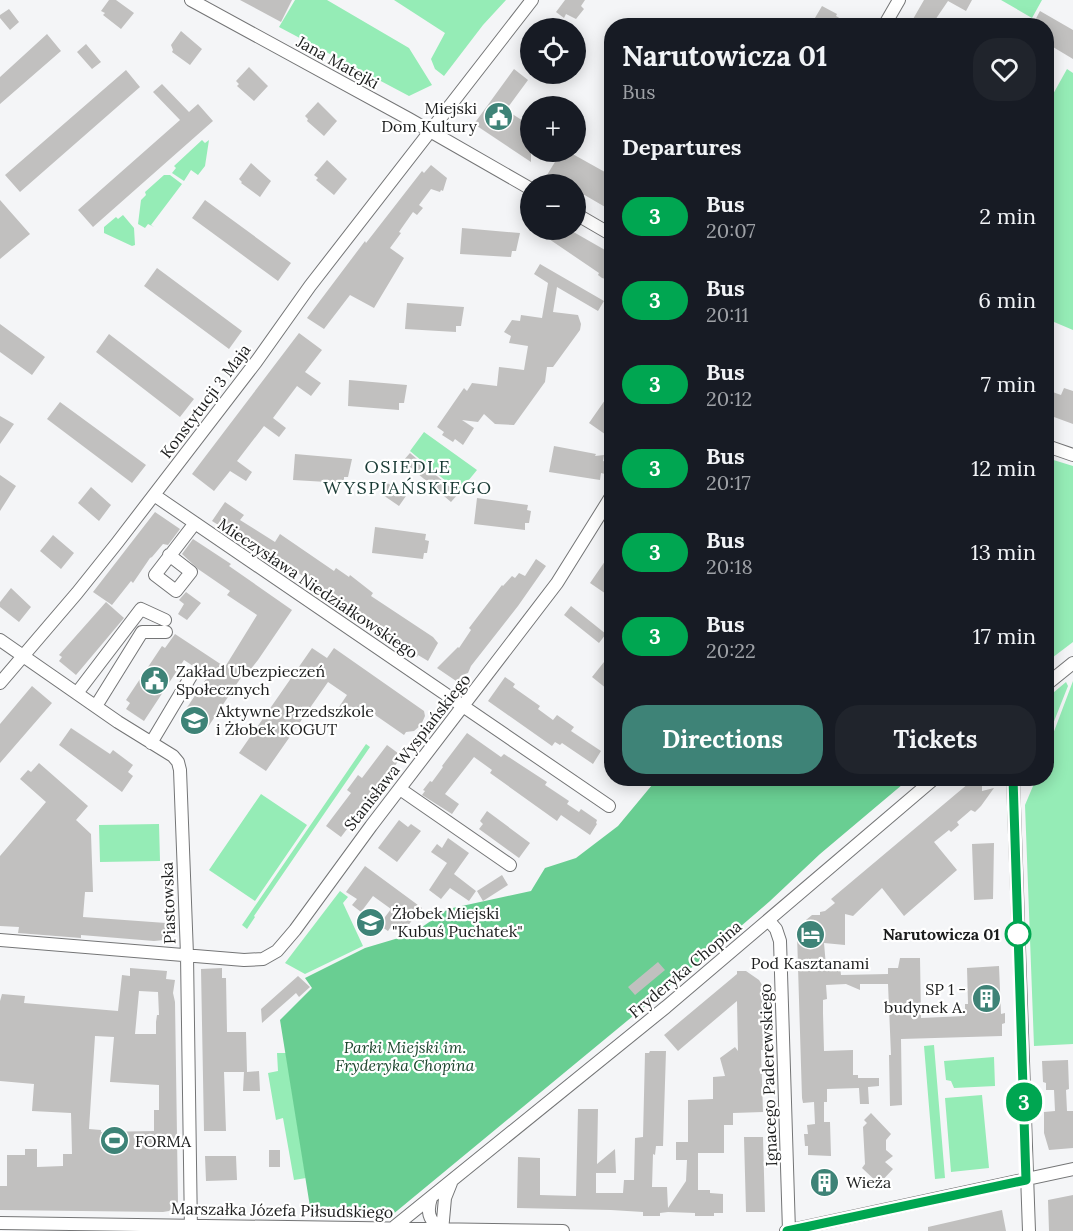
<!DOCTYPE html>
<meta charset="utf-8">
<style>
:root{--surface:#171b24;--page:#20242c;--text:#f1f3f6;--muted:#9ea1a6;--accent:#3e8377}
body{margin:0;font-family:Lora,serif;background:var(--page);color:var(--text);height:100vh;display:flex;flex-direction:column;font-size:22px;white-space:nowrap}
*{box-sizing:border-box;margin:0}
p{font-size:20px;color:var(--muted)}
.icon{flex:none;width:33px;height:33px;fill:none;stroke:currentColor;stroke-width:2;stroke-linecap:round;stroke-linejoin:round}
.map{position:relative;flex:1;overflow:hidden}
.details{position:absolute;left:604px;top:18px;width:450px;height:768px;display:flex;flex-direction:column;background:var(--surface);border-radius:24px;box-shadow:0 3px 15px #0003}
.details>*{flex:none}
.badge{padding:0 12px;border-radius:20px;font-size:21px;line-height:39px}
.fabs{position:absolute;left:520px;top:18px;display:grid;gap:12px}
.fabs a{display:grid;place-items:center;width:66px;height:66px;border-radius:50%;background:var(--surface);box-shadow:0 3px 15px #0003;font-size:30px}
.map>.badge{position:absolute;translate:-50% -50%;box-shadow:0 0 0 3px #fff}
h2{padding:0 18px;font-size:22px;line-height:54px}
.round{display:grid;place-items:center;flex:none;width:63px;height:63px;border-radius:24px;background:var(--page)}
.summary{display:flex;align-items:center;justify-content:space-between;height:102px;padding:0 18px}
h1{font-size:28px;font-weight:700;line-height:45px}
.action{display:flex;gap:12px;margin-top:auto;padding:12px 18px}
.action a{flex:1;height:69px;border-radius:24px;background:var(--accent);color:#fff;font-size:24px;font-weight:700;line-height:69px;text-align:center}
.action a+a{background:var(--page);color:var(--text)}
ul{padding:0;list-style:none}
li{display:flex;align-items:center;gap:18px;height:84px;padding:0 18px}
li div{flex:1}
li b{display:block;font-size:22px}
li em{font-style:normal}
li .badge{min-width:66px;font-weight:700;text-align:center}
.map>svg:first-child{display:block}
.green{fill:#95ecb6}
.forest{fill:#69ce92}
.building{fill:#c1c0bf;fill-rule:evenodd}
.lines{fill:none;stroke-linecap:round;stroke-linejoin:round}
.minor-casing{stroke:#747576;stroke-width:14}
.minor{stroke:#fff;stroke-width:12}
.line-casing{stroke:#fff;stroke-width:14}
.line{stroke:#00a651;stroke-width:9}
.stop-dot{fill:#fff;stroke:#00a651;stroke-width:3}
.labels{text-anchor:middle;stroke-width:4.5;stroke-linejoin:round;paint-order:stroke}
.street-label{font-size:16px;fill:#1c1d1d;stroke:#fff}
.poi-label{font-size:16px;fill:#1c1d1d;stroke:#fff;text-anchor:start}
.stop-label{font-size:16px;font-weight:bold;fill:#1c1d1d;stroke:#fff;text-anchor:end}
.park-label{font-size:16px;font-style:italic;fill:#1c452d;stroke:#fff}
.neighbourhood-label{font-size:18px;letter-spacing:1.5px;fill:#193a34;stroke:#fff}
</style>
<div class="map">
<svg width="1073" height="1231" viewBox="0 0 1073 1231">
<rect width="100%" height="100%" fill="#f4f5f7"/>
<!-- green -->
<path class="green" d="M295,0H327L409,48L432,85L409,96L279,27Z
M394,0H506L483,25L444,76L435,69L431,59L445,33Z
M1001,0H1042L1032,18Z
M1067,69L1073,73V330L1047,319V105Z
M202,140L205,143L209,140L205,166L198,175L191,170L184,181L172,173L176,168L174,166Z
M164,175H170L182,184L151,225L154,227L148,224L145,228L138,224L141,200L146,195L145,192Z
M123,215L134,228L135,245L132,246L104,233V227L116,217L118,219Z
M424,432L477,470L459,492L410,451Z
M1047,458L1073,466V642L1048,661Z
M1073,681V1044L1034,1046L1025,805L1036,779L1047,778V750Z
M1066,682L1068,686L1047,739V698Z
M366,744L370,747L254,916L255,917L247,929L242,925Z
M261,794L307,825L255,901L209,870Z
M159,824L160,861L100,862L99,825Z
M340,891L348,897L343,903L363,946L305,974L285,963Z
M934,1045L945,1178L935,1179L924,1046Z
M277,1053H286L306,1178L294,1180L283,1118L276,1120L268,1073L278,1071Z
M994,1057L995,1086L954,1088L951,1081L946,1080L944,1061Z
M982,1095L989,1168L951,1172L945,1098Z"/>
<!-- forest -->
<path class="forest" d="M657,779H909L820,854L770,901L719,945L392,1215L311,1213L280,1020L312,988L305,978L365,948L412,934L448,909L531,891L545,868L576,858L618,826Z"/>
<!-- building -->
<path class="building" d="M109,0H116L134,13L121,29L103,15L105,13L101,11Z
M240,0H292L281,22Z
M565,0H585L581,6L584,9L576,19L566,14L564,18L556,12Z
M924,0H972L966,11L948,1L931,26H909Z
M822,6L837,14L836,16L853,26H818L812,23Z
M9,9L19,22L10,30L0,18V15Z
M1040,11L1073,30V59L1053,47L1054,45L1047,41V26H1032Z
M181,31L202,49L190,65L172,52L173,50L171,45Z
M47,34L61,51L0,104V77Z
M86,44L101,62L92,69L77,52Z
M249,67L268,86L254,101L237,86L239,84L236,81Z
M514,69L528,80L506,110L531,126V162L474,124Z
M126,70L140,87L20,192L5,175Z
M162,84L189,112L198,104L213,121L93,227L78,210L180,120L153,92Z
M318,102L337,121L324,136L307,121L308,119L305,116Z
M561,152H569L612,176V211L576,190V184H565L547,175Z
M327,160L347,179L334,195L316,180L318,178L314,175Z
M251,163L271,181L260,197L241,183L242,182L239,179Z
M431,165L447,178L443,191L441,190L440,192L431,189L419,205L423,208L417,215L413,212L401,229L399,232L401,233L390,248L404,258L374,308L350,295L324,329L307,318L365,241L366,243L422,171L424,173Z
M0,200L30,234L0,259Z
M205,200L291,263L278,281L192,218Z
M462,228L520,233L516,251H512L511,257L460,254Z
M550,230H570L612,254V281L602,278L598,275L599,273L546,237Z
M540,264L604,301L598,311L557,287L553,312L578,315L581,324L580,330L553,367H547L545,382L514,425L495,424L484,414L478,422L462,420L474,428L463,445L455,439L453,442L442,435L444,432L437,427L464,388L467,391L472,383L497,386L499,367L524,370L528,346L509,343L511,336L504,332L512,320L520,321L521,315L542,318L548,283L534,274Z
M157,268L242,331L229,349L144,286Z
M407,303L464,307L461,326H456V332L405,329Z
M0,324L45,357L32,375L0,352Z
M299,333L322,350L305,372L321,383L311,396L297,386L273,418L286,428L279,437L264,426L237,461L252,472L246,481L230,471L214,491L192,474Z
M109,334L194,399L180,417L96,352Z
M349,380L407,385L404,403H399V410L348,406Z
M1064,388L1073,391V424L1054,417L1047,402V390L1061,395Z
M612,390V439L589,423Z
M60,402L146,465L132,483L47,419Z
M0,416L14,424L0,444Z
M554,446L596,454L595,456L604,455L603,461L607,462L605,474L601,473L600,480L549,472Z
M410,453L458,494L451,502L403,461Z
M295,454L352,459L348,477H344V483L293,480Z
M0,475L16,486L0,511Z
M386,482L406,496L399,506L380,493Z
M91,487L111,505L99,521L78,503Z
M477,498L528,505L527,510L531,511L529,523H525V530L474,524Z
M225,502L244,515L240,520L275,542L280,534L334,571L336,568L349,577L350,575L373,593L371,596L433,637L438,643L428,661L418,655L417,657L398,644L395,648L376,635L378,631L365,621L364,618L268,552L263,559L229,536L231,533L212,521Z
M155,512L180,529L168,545L163,544L152,557L150,558L133,583L131,581L112,605L93,592Z
M375,527L426,534L425,540L429,541L427,553H424L423,559L372,553Z
M53,535L74,553L61,569L40,551Z
M193,539L231,564L229,566L292,610L258,660L246,675L244,673L206,730L182,715L208,676L184,660L144,721L126,709L130,703L126,700L162,646L165,648L175,634L225,667L257,615L227,595L230,591L198,569L182,554Z
M612,551V598L590,583Z
M536,559L546,566L518,606L471,666L468,673L465,674L459,683L437,668L458,647L459,648L471,630L469,628L502,585L503,586L512,576L515,578L519,573L525,576Z
M11,588L31,607L19,622L0,607V602Z
M186,592L201,603L187,620L178,614L184,604L179,600Z
M106,602L124,618L76,675L59,661L62,657L59,655Z
M571,606L606,634L599,643L564,615Z
M312,648L327,658L334,648L424,711L425,716L421,725L414,731L406,732L404,735L365,708L357,720L339,707L347,695L328,682L266,771L239,753Z
M612,652V693L592,677Z
M505,677L515,684L513,687L540,706L538,709L553,720L557,715L574,727L571,731L601,751L593,764L562,743L560,745L555,742L552,746L488,701Z
M32,686L52,703L0,763V724Z
M71,728L110,754L113,750L133,765L128,772L133,776L122,792L59,745Z
M467,733L501,757L504,754L547,782L545,785L569,801L567,804L579,812L581,809L597,820L596,823L597,824L590,835L561,815L557,821L490,773L492,770L474,757L445,794L459,804L452,814L422,795L425,791L423,790L430,781L432,782L443,767L442,766Z
M387,745L402,756L375,793L376,794L370,801L369,800L341,837L326,826L351,793L347,790L358,775L362,778Z
M39,763L88,806L76,820L91,834L93,892H85L83,917L166,923L164,940L154,941L81,935V938L18,933L19,927L0,926V856L46,802L20,779L28,770L31,772Z
M975,778H982V791L994,788L981,806L975,812L971,810L957,822L959,825L951,832L949,830L934,842L957,870L904,916L882,888L853,916L845,914V945L824,943L826,966H840L841,975L888,974V968H898L900,958H920L921,1018L965,1016V1004H968L967,968L999,966L1001,1014L1005,1013V1023L1002,1024V1036L901,1039L902,1105L890,1106L889,1055H891L888,984H860V990L846,984L826,985L827,999L823,1000V1013L824,1051L853,1050V1075H858V1078H879V1086L868,1087L869,1104H860L859,1088L827,1089V1102H824V1122H830L831,1156L808,1155V1146H805L804,1134H808L807,1125L815,1124L814,1102L803,1103L802,1098L797,934H800V925H806V920L812,915H820V912L825,911L835,903L831,899Z
M487,811L530,843L519,858L479,829L483,824L480,821Z
M399,820L408,827L411,824L421,831L397,862L378,848Z
M448,838L469,853L454,874L476,891L469,901L450,888L441,899L429,890L447,863L431,852L437,844L442,848Z
M994,843L993,899L974,900L972,844Z
M365,866L422,908L402,933L392,925L388,931L379,925L391,909L373,896L361,912L352,905L357,899L346,892Z
M502,875L508,885L483,901L477,891Z
M658,962L665,970L635,995L628,987Z
M130,968L167,971L166,979L175,980L173,993L175,1002L178,1202L169,1211L163,1212L0,1210V1186H7V1155H25V1149H37V1167L63,1166V1154H72L71,1113L32,1111L34,1084L0,1081V1001L2,994L25,996L24,1003L118,1011L122,975L130,976ZM139,991L158,992L159,1015H157L156,1022V1034H135ZM95,1036L114,1037L110,1082L159,1085V1110H154V1131L101,1132V1130L89,1129Z
M222,968V978H226L227,1032H246L247,1072L259,1071L260,1091H243L244,1072H224L226,1131H204L201,969Z
M737,971H746L759,980L764,988L762,990L763,1050H761L763,1112L733,1113V1125H724V1153H698V1190H710V1193L723,1194V1213H714V1216H695V1213L668,1212L660,1213V1216H643V1212L611,1210L517,1208L518,1157L540,1158V1195L576,1196L578,1109H598L597,1164L615,1149L616,1173H596V1193H623L624,1180H634L635,1138L643,1137L645,1053H649L650,1051H666L663,1146H656L655,1155L653,1154L652,1187H667L668,1208L686,1181L687,1160H676V1142H688V1100L713,1099V1077L725,1076L720,1058L735,1047L738,1051L737,1001L678,1051L664,1035L737,974Z
M298,976L310,987L299,997L296,993L262,1023L261,1009Z
M1068,1060L1069,1089L1066,1090L1067,1111H1073V1148L1049,1150L1044,1133V1112L1055,1111L1054,1090H1046V1083L1043,1082L1042,1061Z
M871,1113L891,1134L886,1140V1150L893,1156L885,1162L893,1169L879,1184L862,1168L865,1164L863,1127L867,1123L864,1120Z
M744,1137H763L765,1212H746Z
M269,1150H280V1167H269Z
M205,1156H236L237,1180L206,1181Z
M826,1168L827,1174H836V1179H838V1189H835L836,1192L822,1193V1189L813,1182Z
M1073,1195V1231H1049L1048,1200Z
M1002,1210L1006,1231H928V1227Z"/>
<g class="lines">
<defs>
<path id="minor" d="M191,0L409,119L531,189
M884,26L899,0
M576,214L612,235
M1047,446L1073,455
M154,495L609,806
M169,555L191,572L176,591L155,575L195,523
M0,640L118,722L173,756L178,762L180,770L187,955L191,1231
M0,683L77,593L117,543L256,362L310,286L532,0
M1047,684L1073,663
M77,693L141,609L165,620
M96,706L142,632H166
M151,743L191,676
M1013,778L1029,1231
M400,789L510,865
M769,921L776,929L780,941L789,1231
M0,940L244,960L263,959L277,951L295,930L371,826L557,583L612,495
M431,1198C427,1211 428,1220 440,1228
M0,1223L563,1231
M393,1228L666,1007L935,778
M442,1231L445,1198L451,1183
M786,1231L1073,1169"/>
</defs>
<!-- minor casing -->
<use href="#minor" class="minor-casing"/>
<!-- minor -->
<use href="#minor" class="minor"/>
</g>
<g class="lines">
<defs>
<path id="line" d="M787,1231L1026,1180L1013,778"/>
</defs>
<!-- line casing -->
<use href="#line" class="line-casing"/>
<!-- line -->
<use href="#line" class="line"/>
</g>
<!-- icons -->
<defs>
<symbol id="civic-disc" viewBox="-11 -11 22 22"><circle r="9.5" fill="#3e8377" stroke="#fff"/><path d="M-.6-6.5H3V-4.5H.6V-3L4-1V1h2V6H-6V1h2V-1L-.6-3ZM-1.2 2.5V6h2.4V2.5Z" fill="#fff"/></symbol>
<symbol id="school-disc" viewBox="-11 -11 22 22"><circle r="9.5" fill="#3e8377" stroke="#fff"/><path d="M0-5L7-2L0 1L-7-2ZM-4 1L0 2.5L4 1V4Q0 6-4 4Z" fill="#fff"/></symbol>
<symbol id="hotel-disc" viewBox="-11 -11 22 22"><circle r="9.5" fill="#3e8377" stroke="#fff"/><path d="M-6-4.5h1.5V1H6V5H4.5V3h-9V5H-6ZM-4 0a1.8 1.8 0 1 1 3.6 0ZM.5 0V-2.5h3Q6-2.5 6 0Z" fill="#fff"/></symbol>
<symbol id="building-disc" viewBox="-11 -11 22 22"><circle r="9.5" fill="#3e8377" stroke="#fff"/><path d="M-4-6H4V6H1V3H-1V6H-4ZM-2.5-4.3h1.7v1.8h-1.7ZM.8-4.3h1.7v1.8H.8ZM-2.5-1h1.7V.8h-1.7ZM.8-1h1.7V.8H.8Z" fill="#fff"/></symbol>
<symbol id="stadium-disc" viewBox="-11 -11 22 22"><circle r="9.5" fill="#3e8377" stroke="#fff"/><path d="M0-5a6.5 5 0 1 0 0 10a6.5 5 0 1 0 0-10ZM-3.5-1.8h7v3.6h-7Z" fill="#fff"/></symbol>
</defs>
<g fill-rule="evenodd">
<use href="#civic-disc" x="482" y="100" width="33" height="33"/>
<use href="#civic-disc" x="138" y="664" width="33" height="33"/>
<use href="#school-disc" x="178" y="704" width="33" height="33"/>
<use href="#school-disc" x="354" y="906" width="33" height="33"/>
<use href="#hotel-disc" x="794" y="918" width="33" height="33"/>
<use href="#building-disc" x="970" y="982" width="33" height="33"/>
<use href="#stadium-disc" x="98" y="1124" width="33" height="33"/>
<use href="#building-disc" x="808" y="1166" width="33" height="33"/>
</g>
<!-- markers -->
<circle class="stop-dot" cx="1018" cy="934" r="12"/>
<g class="labels">
<!-- street labels -->
<g class="street-label">
<text transform="translate(338 62) rotate(29)" y="6">Jana Matejki</text>
<text transform="translate(205 401) rotate(-53)" y="6">Konstytucji 3 Maja</text>
<text transform="translate(318 588) rotate(34)" y="6">Mieczysława Niedziałkowskiego</text>
<text transform="translate(407 752) rotate(-52)" y="6">Stanisława Wyspiańskiego</text>
<text transform="translate(168 903) rotate(-92)" y="6">Piastowska</text>
<text transform="translate(685 969) rotate(-40)" y="6">Fryderyka Chopina</text>
<text transform="translate(768 1075) rotate(-92)" y="6">Ignacego Paderewskiego</text>
<text transform="translate(282 1210) rotate(1)" y="6">Marszałka Józefa Piłsudskiego</text>
</g>
<!-- poi labels -->
<g class="poi-label">
<text x="477" y="114" text-anchor="end">Miejski<tspan x="477" dy="18">Dom Kultury</tspan></text>
<text x="176" y="677">Zakład Ubezpieczeń<tspan x="176" dy="18">Społecznych</tspan></text>
<text x="216" y="717">Aktywne Przedszkole<tspan x="216" dy="18">i Żłobek KOGUT</tspan></text>
<text x="392" y="919">Żłobek Miejski<tspan x="392" dy="18">"Kubuś Puchatek"</tspan></text>
<text x="810" y="969" text-anchor="middle">Pod Kasztanami</text>
<text x="966" y="995" text-anchor="end">SP 1 -<tspan x="966" dy="18">budynek A.</tspan></text>
<text x="135" y="1147">FORMA</text>
<text x="846" y="1188">Wieża</text>
</g>
<!-- stop labels -->
<g class="stop-label">
<text x="1000" y="940">Narutowicza 01</text>
</g>
<!-- park labels -->
<g class="park-label">
<text x="405" y="1053">Parki Miejski im.<tspan x="405" dy="18">Fryderyka Chopina</tspan></text>
</g>
<!-- neighbourhood labels -->
<g class="neighbourhood-label">
<text x="408" y="473">OSIEDLE<tspan x="408" dy="21">WYSPIAŃSKIEGO</tspan></text>
</g>
</g>
</svg>
<div class="fabs">
<a><svg class="icon" aria-label="locate" viewBox="0 0 24 24"><circle cx="12" cy="12" r="6"/><path d="M12 2v4M12 18v4M2 12h4M18 12h4"/></svg></a>
<a>+</a>
<a>−</a>
</div>
<b class="badge" style="left:1024px;top:1102px;background:#00a651;color:#fff">3</b>
<section class="details">
<div class="summary"><div><h1>Narutowicza 01</h1><p>Bus</p></div><a class="round"><svg class="icon" aria-label="heart" viewBox="0 0 24 24"><path d="M12 20l-8-8c-3-5 5-10 8-4 3-6 11-1 8 4z"/></svg></a></div>
<h2>Departures</h2>
<ul>
<li><span class="badge" style="background:#00a651;color:#fff">3</span><div><b>Bus</b><p>20:07</p></div><em>2 min</em></li>
<li><span class="badge" style="background:#00a651;color:#fff">3</span><div><b>Bus</b><p>20:11</p></div><em>6 min</em></li>
<li><span class="badge" style="background:#00a651;color:#fff">3</span><div><b>Bus</b><p>20:12</p></div><em>7 min</em></li>
<li><span class="badge" style="background:#00a651;color:#fff">3</span><div><b>Bus</b><p>20:17</p></div><em>12 min</em></li>
<li><span class="badge" style="background:#00a651;color:#fff">3</span><div><b>Bus</b><p>20:18</p></div><em>13 min</em></li>
<li><span class="badge" style="background:#00a651;color:#fff">3</span><div><b>Bus</b><p>20:22</p></div><em>17 min</em></li>
</ul>
<div class="action"><a>Directions</a><a>Tickets</a></div>
</section>
</div>
